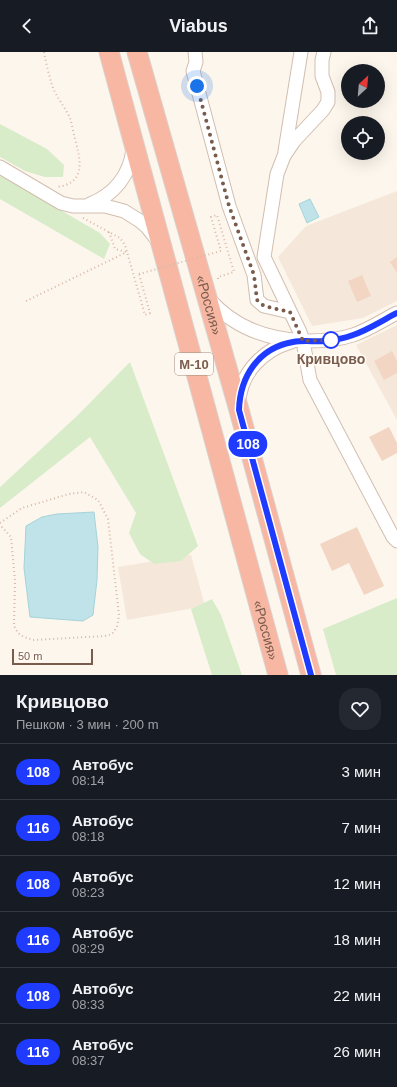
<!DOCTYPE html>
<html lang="ru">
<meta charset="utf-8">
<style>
:root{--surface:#171b24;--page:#242831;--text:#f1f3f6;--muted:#9ea1a6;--line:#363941}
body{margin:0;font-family:Arial,sans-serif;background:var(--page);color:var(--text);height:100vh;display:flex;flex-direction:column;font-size:15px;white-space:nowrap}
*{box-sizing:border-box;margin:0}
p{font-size:13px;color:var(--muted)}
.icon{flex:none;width:22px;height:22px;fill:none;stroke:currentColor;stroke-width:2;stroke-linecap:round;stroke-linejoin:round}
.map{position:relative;height:623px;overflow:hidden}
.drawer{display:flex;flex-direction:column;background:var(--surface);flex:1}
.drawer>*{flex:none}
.badge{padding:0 8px;border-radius:13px;font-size:14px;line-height:26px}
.needle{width:26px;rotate:26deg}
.fabs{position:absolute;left:341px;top:12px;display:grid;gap:8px}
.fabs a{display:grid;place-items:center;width:44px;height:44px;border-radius:50%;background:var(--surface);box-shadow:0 4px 16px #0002;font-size:20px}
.scale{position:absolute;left:12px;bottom:10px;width:81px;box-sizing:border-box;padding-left:4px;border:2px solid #7a5c4d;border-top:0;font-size:11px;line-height:14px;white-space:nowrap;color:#7a5c4d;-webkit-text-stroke:3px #fffaf3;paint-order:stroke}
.you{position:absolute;width:20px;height:20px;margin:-10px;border:3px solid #fff;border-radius:50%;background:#1a73e8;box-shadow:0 0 0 6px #1a73e833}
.map>.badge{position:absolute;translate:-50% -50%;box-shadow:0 0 0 2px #fff}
.round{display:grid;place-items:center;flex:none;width:42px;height:42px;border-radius:16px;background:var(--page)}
.head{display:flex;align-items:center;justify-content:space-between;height:68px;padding:0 16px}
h1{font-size:19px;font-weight:800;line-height:30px}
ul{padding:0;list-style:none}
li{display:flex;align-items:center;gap:12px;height:56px;padding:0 16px;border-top:1px solid var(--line)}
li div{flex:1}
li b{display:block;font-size:15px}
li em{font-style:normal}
li .badge{min-width:44px;font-weight:700;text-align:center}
header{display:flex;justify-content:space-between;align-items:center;height:52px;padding:0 16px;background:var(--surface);font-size:18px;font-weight:800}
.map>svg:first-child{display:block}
.residential{fill:#f5e8da}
.green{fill:#d8ecc9}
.water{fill:#bfe3e8;stroke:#a5d3da}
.building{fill:#f3d5c3}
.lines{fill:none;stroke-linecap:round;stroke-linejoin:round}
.minor-casing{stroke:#d1beb0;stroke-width:15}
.highway-casing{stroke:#dad1cd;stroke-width:21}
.path{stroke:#d9b8a5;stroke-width:2;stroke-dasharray:1 3;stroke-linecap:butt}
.minor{stroke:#fff;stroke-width:13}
.highway{stroke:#f7b7a3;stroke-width:19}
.path-bridge{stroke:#d9b8a5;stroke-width:2;stroke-dasharray:1 3;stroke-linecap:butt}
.line-casing{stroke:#fff;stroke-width:9}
.line{stroke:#1f3bff;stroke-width:6}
.walk{stroke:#7a5c4d;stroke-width:4;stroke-dasharray:0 7.2}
.stop-dot{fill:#fff;stroke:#1f3bff;stroke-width:2}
.labels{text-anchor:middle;stroke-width:3.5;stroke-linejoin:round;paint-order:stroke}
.shield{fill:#fffaf3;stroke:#a28b7f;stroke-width:1}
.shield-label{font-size:13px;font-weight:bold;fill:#7a5c4d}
.street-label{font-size:14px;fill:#7a5c4d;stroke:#fffaf3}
.stop-label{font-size:14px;font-weight:bold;fill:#7a5c4d;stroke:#fffaf3}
</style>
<header><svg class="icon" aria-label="back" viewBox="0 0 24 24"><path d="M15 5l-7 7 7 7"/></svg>Viabus<svg class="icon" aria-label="share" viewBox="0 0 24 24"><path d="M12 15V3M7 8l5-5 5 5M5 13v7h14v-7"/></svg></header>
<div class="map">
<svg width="397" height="623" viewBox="0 0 397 623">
<rect width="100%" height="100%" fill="#fdf6ec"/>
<!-- residential -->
<path class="residential" d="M397,139V249L363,266L312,274L278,205L306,174Z
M397,273V368L356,293Z
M191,503L205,554L127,568L118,515Z"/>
<!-- green -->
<path class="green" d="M0,72L47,97L64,113L63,125H45L25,119L0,105Z
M0,123L100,181L110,192L104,207L0,147Z
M130,310L198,494L181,509L154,512L140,502L129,481L136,461L90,385L0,456V435L78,363Z
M397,546V623H336L323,577Z
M212,547L221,563L242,623H212L191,557Z"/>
<!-- water -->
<path class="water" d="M310,147L319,165L307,171L299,152Z
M94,460L98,495L97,528L93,563L83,569L30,565L24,516L26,474L42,465L57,462Z"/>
<!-- building -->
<path class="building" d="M397,205V221L390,210Z
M362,223L371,244L357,250L348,229Z
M392,299L397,309V321L384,328L374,309Z
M389,375L397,391V401L382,409L369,385Z
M357,475L384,534L364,543L349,511L332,519L320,492Z"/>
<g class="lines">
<defs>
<path id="minor" d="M195,0L196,10L193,19L229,154L254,223L257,248L264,254L290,260
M324,0L322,8V24L328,40V50L323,58L294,89L284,104L277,122L264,205L300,280L303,289L310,328L393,485L397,489
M285,99L301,0
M0,115L61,151L73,154H105L124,159L140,169L147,175L158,189
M90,152C114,143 130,123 133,97
M209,247C235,277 269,288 307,289C323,289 338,288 353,283C368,278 383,268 397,261
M239,351C240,321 263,298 291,290"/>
<g id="highway">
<path id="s1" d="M109,0L278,623"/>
<path id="s2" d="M137,0L239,358L311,623"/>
</g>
</defs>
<!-- minor casing -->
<use href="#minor" class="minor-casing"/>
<!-- highway casing -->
<use href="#highway" class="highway-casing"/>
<!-- path -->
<path class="path" d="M44,0C46,11 49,23 52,33C56,45 65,55 70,66C72,72 73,80 75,87C81,109 86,131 57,135
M83,166L120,186L125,193L145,263L150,261L139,222
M109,180L115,197L126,200
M218,227V225L234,220L217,163L211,165L221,199
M26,249L127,200
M0,471L22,456L69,442L84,440L98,448L108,467L119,563L117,575L112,582L105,584L33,588L24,585L18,581L14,574L15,529L11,485L0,473"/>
<!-- minor -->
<use href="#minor" class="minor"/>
<!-- highway -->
<use href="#highway" class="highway"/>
<!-- path-bridge -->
<path class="path-bridge" d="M139,222L221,199"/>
</g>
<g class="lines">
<defs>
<path id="line" d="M311,623L239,358C240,325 258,296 293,290C304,288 315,290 326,289C335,288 345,286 353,283C368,278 383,268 397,261"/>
</defs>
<!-- line casing -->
<use href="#line" class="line-casing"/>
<!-- line -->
<use href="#line" class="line"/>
<!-- walk -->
<path class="walk" d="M197,34L229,154L254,223L257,248L264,254L290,260L303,289L331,288"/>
</g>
<!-- markers -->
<circle class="stop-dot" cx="331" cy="288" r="8"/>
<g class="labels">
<!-- shield labels -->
<rect class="shield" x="175" y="301" width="38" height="22" rx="3"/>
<g class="shield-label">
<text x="194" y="317">М-10</text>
</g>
<!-- street labels -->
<g class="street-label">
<text dy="5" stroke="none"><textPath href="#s2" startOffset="263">«Россия»</textPath></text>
<text dy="5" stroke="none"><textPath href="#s1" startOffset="599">«Россия»</textPath></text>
</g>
<!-- stop labels -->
<g class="stop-label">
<text x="331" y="312">Кривцово</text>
</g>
</g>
</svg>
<div class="fabs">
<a><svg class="needle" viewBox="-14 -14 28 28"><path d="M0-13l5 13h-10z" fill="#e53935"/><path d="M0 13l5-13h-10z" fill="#9ea1a6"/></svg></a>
<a><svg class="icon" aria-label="locate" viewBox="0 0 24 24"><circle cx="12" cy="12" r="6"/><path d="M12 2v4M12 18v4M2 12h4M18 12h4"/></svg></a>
</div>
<div class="scale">50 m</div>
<div class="you" style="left:197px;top:34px"></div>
<b class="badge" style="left:248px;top:392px;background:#1f3bff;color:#fff">108</b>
</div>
<section class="drawer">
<div class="head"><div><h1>Кривцово</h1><p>Пешком · 3 мин · 200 m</p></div><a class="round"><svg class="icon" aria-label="heart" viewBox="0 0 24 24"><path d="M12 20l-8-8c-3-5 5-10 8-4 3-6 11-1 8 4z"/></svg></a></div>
<ul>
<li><span class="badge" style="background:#1f3bff;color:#fff">108</span><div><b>Автобус</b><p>08:14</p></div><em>3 мин</em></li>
<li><span class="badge" style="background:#1f3bff;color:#fff">116</span><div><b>Автобус</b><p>08:18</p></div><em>7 мин</em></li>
<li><span class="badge" style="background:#1f3bff;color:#fff">108</span><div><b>Автобус</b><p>08:23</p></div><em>12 мин</em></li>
<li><span class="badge" style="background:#1f3bff;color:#fff">116</span><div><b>Автобус</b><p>08:29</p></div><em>18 мин</em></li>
<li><span class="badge" style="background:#1f3bff;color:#fff">108</span><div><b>Автобус</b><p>08:33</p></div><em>22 мин</em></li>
<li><span class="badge" style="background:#1f3bff;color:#fff">116</span><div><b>Автобус</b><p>08:37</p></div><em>26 мин</em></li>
</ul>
</section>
